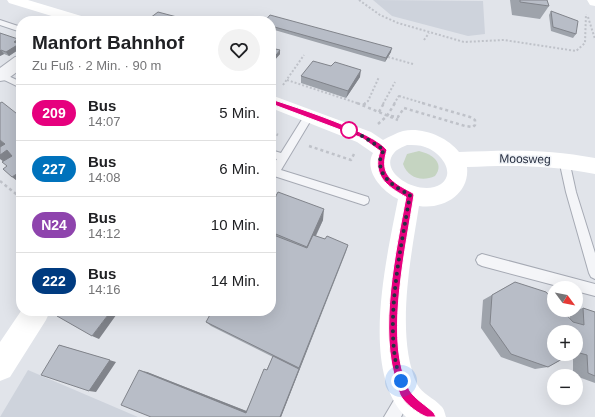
<!DOCTYPE html>
<html lang="de">
<meta charset="utf-8">
<style>
:root{--surface:#fff;--page:#f2f2f2;--text:#202124;--muted:#757577;--line:#e0e0e0}
body{margin:0;font-family:Helvetica,sans-serif;background:var(--page);color:var(--text);height:100vh;display:flex;flex-direction:column;font-size:15px;white-space:nowrap}
*{box-sizing:border-box;margin:0}
p{font-size:13px;color:var(--muted)}
.icon{flex:none;width:22px;height:22px;fill:none;stroke:currentColor;stroke-width:2;stroke-linecap:round;stroke-linejoin:round}
.map{position:relative;flex:1;overflow:hidden}
.side{position:absolute;left:16px;top:16px;width:260px;height:300px;display:flex;flex-direction:column;background:var(--surface);border-radius:16px;box-shadow:0 4px 16px #0002}
.side>*{flex:none}
.badge{padding:0 8px;border-radius:13px;font-size:14px;line-height:26px}
.needle{width:26px;rotate:122deg}
.fabs{position:absolute;left:547px;top:281px;display:grid;gap:8px}
.fabs a{display:grid;place-items:center;width:36px;height:36px;border-radius:50%;background:var(--surface);box-shadow:0 4px 16px #0002;font-size:20px}
.you{position:absolute;width:20px;height:20px;margin:-10px;border:3px solid #fff;border-radius:50%;background:#1a73e8;box-shadow:0 0 0 6px #1a73e833}
.map>.badge{position:absolute;translate:-50% -50%;box-shadow:0 0 0 2px #fff}
.round{display:grid;place-items:center;flex:none;width:42px;height:42px;border-radius:21px;background:var(--page)}
.overview{display:flex;align-items:center;justify-content:space-between;height:68px;padding:0 16px}
h1{font-size:19px;font-weight:600;line-height:30px}
ul{padding:0;list-style:none}
li{display:flex;align-items:center;gap:12px;height:56px;padding:0 16px;border-top:1px solid var(--line)}
li div{flex:1}
li b{display:block;font-size:15px}
li em{font-style:normal}
li .badge{min-width:44px;font-weight:700;text-align:center}
.map>svg:first-child{display:block}
.built{fill:#ced3dc}
.green{fill:#c5d4c1}
.lines{fill:none;stroke-linecap:round;stroke-linejoin:round}
.lane-casing{stroke:#a6aab4;stroke-width:2}
.street-casing{stroke:#a6aab4;stroke-width:2}
.path-far1{stroke:#bfc2c9;stroke-width:2;stroke-dasharray:2 2;stroke-linecap:butt}
.path{stroke:#bfc2c9;stroke-width:2.5;stroke-dasharray:3 3;stroke-linecap:butt}
.lane{fill:#f4f5f8;fill-rule:evenodd}
.street{fill:#f4f5f8;fill-rule:evenodd}
.secondary{fill:#fff;fill-rule:evenodd}
.wall{fill:#9ea3ab;fill-rule:evenodd}
.shaded-wall{fill:#81848b}
.building{fill:#b8bdc7;stroke:#81848b}
.line{fill:#e6007e;stroke:#fff}
.walk{stroke:#283042;stroke-width:4;stroke-dasharray:0 7.2}
.stop-dot{fill:#fff;stroke:#e6007e;stroke-width:2}
.labels{text-anchor:middle;stroke-width:3;stroke-linejoin:round;paint-order:stroke}
.street-label{font-size:12px;fill:#283042;stroke:#f0f3f7}
</style>
<div class="map">
<svg width="595" height="417" viewBox="0 0 595 417">
<rect width="100%" height="100%" fill="#e1e4ea"/>
<!-- built -->
<path class="built" d="M373,0L483,1L485,34L468,36L392,16Z
M28,370L138,417H0Z"/>
<!-- green -->
<path class="green" d="M419,151C432,154 445,163 435,176C422,182 408,178 403,164L407,154Z"/>
<g class="lines">
<defs>
<path id="lane" d="M0,20L21,27V32L0,25Z
M0,72L21,82V88L0,78Z
M309,112L314,115L281,170L368,197L369,200L368,203L364,205L271,175V168L277,159L271,158V150L281,153L306,113Z
M564,156L568,157L569,160L576,192L595,253V279L591,277L589,273L566,192L559,160L560,157Z
M482,254L595,284V296L576,291V288H565L482,266L478,264L476,260L478,256Z
M405,388L410,390L412,395L401,417H384L400,390Z"/>
<path id="street" d="M21,56V69L6,80L0,81V68L15,57Z"/>
</defs>
<!-- lane casing -->
<use href="#lane" class="lane-casing"/>
<!-- street casing -->
<use href="#street" class="street-casing"/>
<!-- path-far1 -->
<path class="path-far1" d="M359,0L380,15L398,23L464,42L504,40L576,51L585,43L586,14
M588,17L595,39
M424,40L429,33
M388,57L413,64
M287,80L360,104
M283,85L304,55
M399,96L426,104
M364,104L368,101L379,77
M383,104L395,82
M394,104L400,94"/>
<!-- path -->
<path class="path" d="M357,103L398,120
M363,105L366,103
M379,112L384,103
M391,116L398,117L404,108L465,126L473,127L475,125V120L470,117L422,103
M378,124L387,116L395,103
M271,132L278,135
M309,146L351,160L354,154
M0,181L21,198"/>
<!-- lane -->
<use href="#lane" class="lane"/>
<!-- street -->
<use href="#street" class="street"/>
<!-- secondary -->
<path class="secondary" d="M7,0H28L88,18L90,21H68L9,3Z
M587,0H595V6L590,5Z
M271,95L371,132L383,140C389,137 396,133 403,131C423,127 447,137 459,152C507,150 548,149 595,158V174C551,165 511,165 467,167C470,194 443,210 419,206C411,256 395,336 417,384C422,394 434,398 441,406C444,408 445,414 446,417H406C359,371 387,257 398,199C383,192 363,171 373,153L357,142L271,108ZM407,145C413,145 420,145 425,147C439,151 457,172 441,184C421,198 377,173 394,153C397,149 403,147 407,145Z
M21,311H50L46,320L10,377L0,381V342Z"/>
</g>
<!-- wall -->
<path class="wall" d="M510,0H547L549,6L540,19L512,15Z
M551,11L576,34L573,38L551,31L549,15Z
M271,21L391,52L385,62L271,29Z
M0,33L21,43L19,44L21,47V48L9,56L4,54L0,56Z
M271,48L280,54L273,62H271Z
M331,66L360,77L346,98L301,83V76Z
M271,195L323,220L316,236L325,239L348,245L346,252L281,417H151L147,372L246,411L273,357L211,326L206,322L271,311Z
M515,282L570,319V312L583,308L595,312V383L573,375V358L568,356L548,367L535,369L501,357L481,328L483,300ZM576,332V354H554Z"/>
<!-- shaded-wall -->
<path class="shaded-wall" d="M18,39L21,43L19,44L21,47V48L9,56L6,52L14,42Z
M392,48L391,52L385,62L386,58Z
M1,50L4,54L0,56V51Z
M280,50V54L273,62V59Z
M361,70L360,77L346,98L348,91Z
M0,140L10,148L7,150L17,159L8,165L0,159Z
M21,171V184L12,177Z
M324,209L323,220L306,256L307,247Z
M348,245L299,371L281,417H280Z
M111,311H119L99,339L92,336Z
M59,345L116,362L96,392L89,391Z
M139,370L147,372L249,412L246,413Z"/>
<!-- building -->
<path class="building" d="M520,0H547L549,6L520,2Z
M551,11L578,21L576,34L553,27Z
M158,12L192,21H146Z
M270,15L392,48L386,58L271,26V21H265Z
M0,33L18,39L14,42L19,44L6,52L1,50L0,51Z
M271,48L280,50L273,59L271,58Z
M313,61L331,66L335,62L361,70L348,91L301,76Z
M2,102L21,117V171L12,177L3,169L7,166L2,162L12,156L7,150L0,155V147L5,144L0,140V103Z
M278,192L324,209L307,247L271,232V205Z
M271,195L276,196L271,205Z
M271,234L307,248L313,235L325,239L327,236L348,245L299,368L206,322L212,311H271Z
M515,282L546,292L554,301V310H562L573,322L584,325L583,308L595,312V376L588,373L587,355L576,352V332H554V354H571L548,367L511,354L490,324L492,295Z
M61,311H111L92,336L57,316Z
M59,345L110,360L89,391L41,375Z
M273,356L299,369L280,417H151L121,405L139,370L246,413L264,369L267,370Z"/>
<!-- line -->
<path class="line" d="M271,99C295,107 374,132 387,150C379,175 392,182 413,193L414,195C406,246 387,332 405,379C407,383 408,388 410,391C415,399 427,406 434,413L436,417H427C419,414 408,406 402,398C399,394 398,388 397,384C378,331 396,251 406,197C386,186 372,175 380,151L362,138L269,103L268,102Z"/>
<g class="lines">
<!-- walk -->
<path class="walk" d="M349,130L364,137L384,150C382,153 380,158 380,162C380,179 397,188 410,195C401,248 382,331 401,381"/>
</g>
<!-- markers -->
<circle class="stop-dot" cx="349" cy="130" r="8"/>
<g class="labels">
<!-- street labels -->
<g class="street-label">
<text transform="translate(525 159) rotate(1)" y="4">Moosweg</text>
</g>
</g>
</svg>
<div class="fabs">
<a><svg class="needle" viewBox="-14 -14 28 28"><path d="M0-13l5 13h-10z" fill="#e53935"/><path d="M0 13l5-13h-10z" fill="#757577"/></svg></a>
<a>+</a>
<a>−</a>
</div>
<div class="you" style="left:401px;top:381px"></div>
<section class="side">
<div class="overview"><div><h1>Manfort Bahnhof</h1><p>Zu Fuß · 2 Min. · 90 m</p></div><a class="round"><svg class="icon" aria-label="heart" viewBox="0 0 24 24"><path d="M12 20l-8-8c-3-5 5-10 8-4 3-6 11-1 8 4z"/></svg></a></div>
<ul>
<li><span class="badge" style="background:#e6007e;color:#fff">209</span><div><b>Bus</b><p>14:07</p></div><em>5 Min.</em></li>
<li><span class="badge" style="background:#0072bc;color:#fff">227</span><div><b>Bus</b><p>14:08</p></div><em>6 Min.</em></li>
<li><span class="badge" style="background:#8e44ad;color:#fff">N24</span><div><b>Bus</b><p>14:12</p></div><em>10 Min.</em></li>
<li><span class="badge" style="background:#003b80;color:#fff">222</span><div><b>Bus</b><p>14:16</p></div><em>14 Min.</em></li>
</ul>
</section>
</div>
